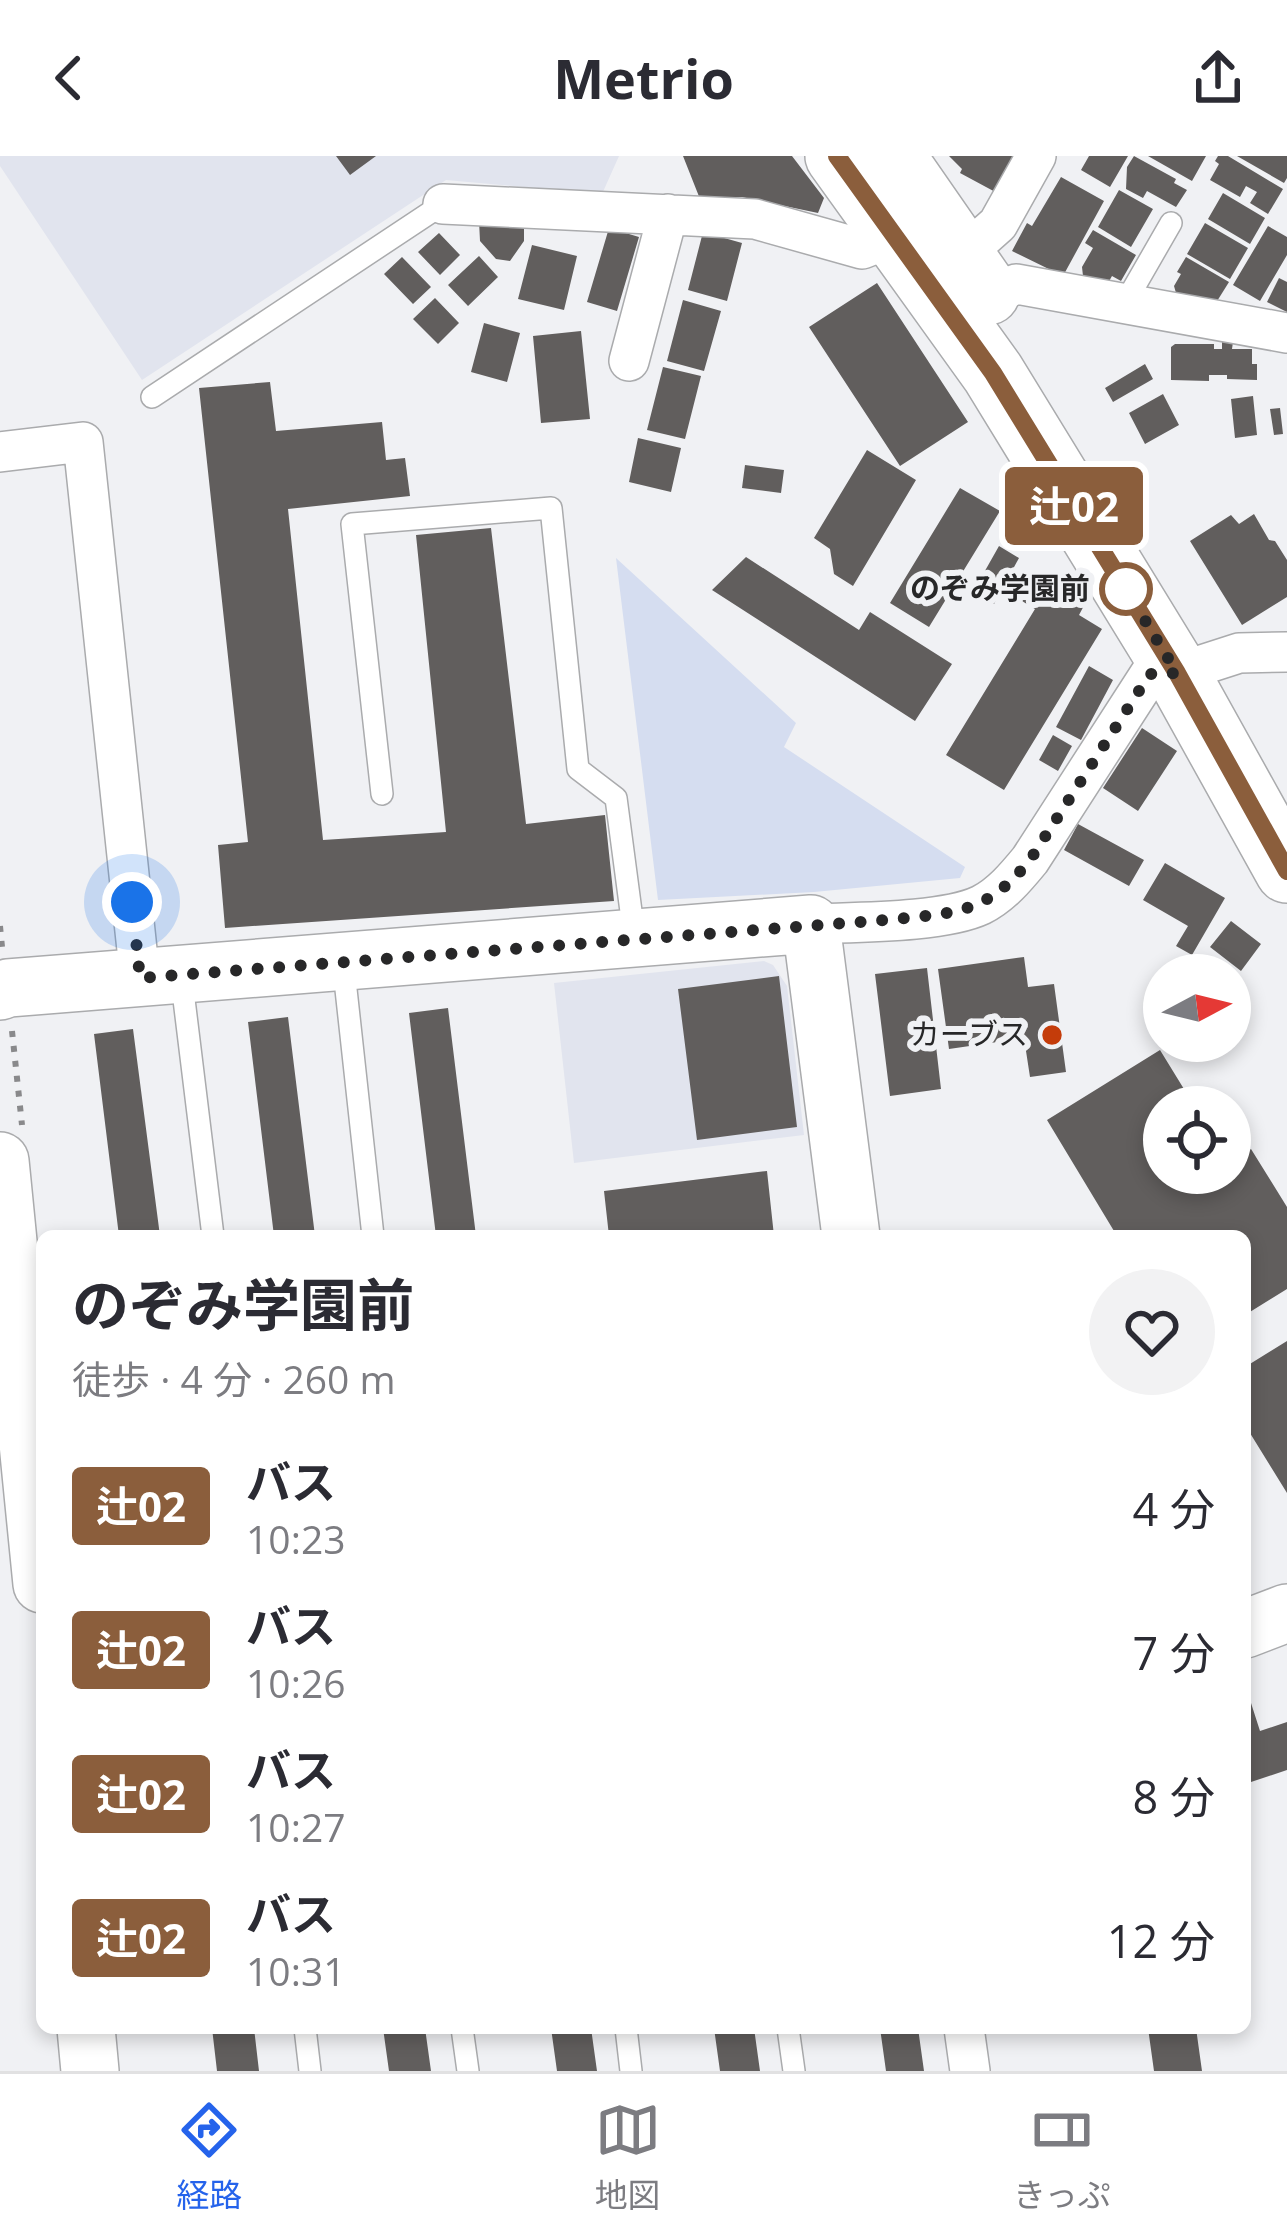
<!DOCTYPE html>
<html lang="ja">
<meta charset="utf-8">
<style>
:root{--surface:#fff;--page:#f2f2f3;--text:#2b2b33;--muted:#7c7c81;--line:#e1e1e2;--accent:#2563eb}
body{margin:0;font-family:"Open Sans","Noto Sans JP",sans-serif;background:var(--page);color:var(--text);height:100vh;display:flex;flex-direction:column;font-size:45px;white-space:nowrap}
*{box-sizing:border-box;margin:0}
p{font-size:39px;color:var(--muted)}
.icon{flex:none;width:66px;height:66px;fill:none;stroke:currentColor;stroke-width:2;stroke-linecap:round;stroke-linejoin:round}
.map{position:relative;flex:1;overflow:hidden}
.details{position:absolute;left:36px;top:1074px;width:1215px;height:804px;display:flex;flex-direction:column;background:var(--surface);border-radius:18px;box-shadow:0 6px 18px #0003}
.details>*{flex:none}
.badge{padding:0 24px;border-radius:9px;font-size:42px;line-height:78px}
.needle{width:78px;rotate:83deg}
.fabs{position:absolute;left:1143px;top:798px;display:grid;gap:24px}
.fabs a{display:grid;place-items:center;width:108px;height:108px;border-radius:50%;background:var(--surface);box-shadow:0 6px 18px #0003;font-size:60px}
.you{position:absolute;width:60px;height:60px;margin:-30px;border:9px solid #fff;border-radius:50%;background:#1a73e8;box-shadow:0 0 0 18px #1a73e833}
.map>.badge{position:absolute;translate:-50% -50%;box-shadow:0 0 0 6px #fff}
.round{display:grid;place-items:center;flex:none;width:126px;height:126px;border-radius:63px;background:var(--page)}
.headline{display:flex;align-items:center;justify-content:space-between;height:204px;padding:0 36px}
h1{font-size:57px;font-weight:700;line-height:90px}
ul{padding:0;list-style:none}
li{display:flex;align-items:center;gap:36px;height:144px;padding:0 36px}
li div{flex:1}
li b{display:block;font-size:45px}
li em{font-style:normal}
li .badge{min-width:132px;font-weight:700;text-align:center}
header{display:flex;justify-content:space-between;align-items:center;height:156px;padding:0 36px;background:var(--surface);font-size:54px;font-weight:700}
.dock{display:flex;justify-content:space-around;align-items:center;height:168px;border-top:3px solid var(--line);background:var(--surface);font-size:33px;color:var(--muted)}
.dock a{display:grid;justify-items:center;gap:6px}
.dock .selected{color:var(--accent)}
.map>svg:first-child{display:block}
.built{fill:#e1e4ee}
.green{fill:#d5ddf0}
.building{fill:#615e5d}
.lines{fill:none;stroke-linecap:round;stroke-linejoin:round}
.lane-casing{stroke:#aaabad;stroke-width:24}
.street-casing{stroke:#aaabad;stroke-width:42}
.secondary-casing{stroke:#aaabad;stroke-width:60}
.primary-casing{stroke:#aaabad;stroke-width:66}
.path{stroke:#89898b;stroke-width:6;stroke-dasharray:6 9;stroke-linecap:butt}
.lane{stroke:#fff;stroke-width:21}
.street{stroke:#fff;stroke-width:39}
.secondary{stroke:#fff;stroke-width:57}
.primary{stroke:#fff;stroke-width:63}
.line-casing{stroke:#fff;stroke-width:27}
.line{stroke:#8b5e3c;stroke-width:18}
.walk{stroke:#272728;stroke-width:12;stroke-dasharray:0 21.6}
.stop-dot{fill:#fff;stroke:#8b5e3c;stroke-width:6}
.poi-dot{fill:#c43c0a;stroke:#f0f1f4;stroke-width:4.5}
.labels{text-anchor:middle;stroke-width:12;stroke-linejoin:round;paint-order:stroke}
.stop-label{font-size:30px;font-weight:bold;fill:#272728;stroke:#f0f1f4;text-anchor:end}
.poi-label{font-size:30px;fill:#272728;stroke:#f0f1f4;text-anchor:end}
</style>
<header><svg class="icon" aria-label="back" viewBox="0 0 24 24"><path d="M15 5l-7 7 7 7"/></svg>Metrio<svg class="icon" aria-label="share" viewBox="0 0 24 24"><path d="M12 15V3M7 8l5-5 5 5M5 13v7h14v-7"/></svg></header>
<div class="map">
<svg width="1287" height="1915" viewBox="0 0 1287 1915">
<rect width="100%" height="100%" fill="#f0f1f4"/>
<!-- built -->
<path class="built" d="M0,0H619L602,38L446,24L142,224L0,10Z
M764,805L773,809L787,830L804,979L574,1007L554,827Z"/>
<!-- green -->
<path class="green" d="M616,402L796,567L784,591L965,711L960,722L814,736L658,744Z"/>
<!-- building -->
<path class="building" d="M336,0H376L350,19Z
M683,0H792L824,42L818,57L742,41L700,43Z
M949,0H1020L999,38L960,17L962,13Z
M1089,0H1128L1110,31L1081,14Z
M1134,0L1176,23L1174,27L1187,34L1176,51L1147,35L1143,42L1126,33L1127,11Z
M1148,0H1206L1192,25Z
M1218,0H1228L1283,33L1268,58L1250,47L1257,36L1246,30L1240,41L1210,24L1219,8L1215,5Z
M1237,0H1287V22L1284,27Z
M1061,21L1104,45L1063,120L1012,95L1027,67L1032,70Z
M1119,34L1153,53L1131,91L1098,71Z
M1223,37L1265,62L1250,88L1208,63Z
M479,65H524V85L510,105L496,103L480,85Z
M1205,67L1248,92L1230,123L1187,98Z
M1268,70L1287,81V99L1260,145L1233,129Z
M609,72L639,81L617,155L587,146Z
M1093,74L1136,99L1121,125L1112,120L1108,127H1097L1083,120L1082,111L1093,92L1085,87Z
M703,76L742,87L727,145L688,134Z
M439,77L460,99L440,119L418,96Z
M532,89L577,100L564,154L518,143Z
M479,100L498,121L468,150L448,129Z
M402,101L431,131L413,148L384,118Z
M1186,101L1229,126L1214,150L1192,140L1185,142L1176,137L1174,130L1181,118L1177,116Z
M1279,122L1287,126V156L1267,146Z
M877,127L968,266L900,310L809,171Z
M435,142L459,167L438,188L413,163Z
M683,144L721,155L704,215L667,205Z
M484,167L520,177L507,226L471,216Z
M581,175L590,263L541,267L533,180Z
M1222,186H1233L1232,193H1252V208H1257V224L1227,223V219H1209V225L1171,224V191L1175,188H1214V193H1222Z
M1145,208L1153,223L1113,246L1105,232Z
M663,211L701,220L685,283L647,274Z
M270,226L276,275L382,266L386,304L405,302L410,340L288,353L323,684L446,676L416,379L491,372L526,668L605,659L614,745L225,772L218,689L248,686L199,232Z
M1163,238L1179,269L1145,288L1129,257Z
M1253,240L1257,279L1235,282L1231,243Z
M1280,252L1283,278L1274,279L1270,253Z
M638,282L681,292L671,336L629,326Z
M867,294L916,324L853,430L834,418L830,393L814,382Z
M745,309L784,314L781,337L742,332Z
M960,332L1000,355L929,471L890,447Z
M1254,358L1269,384L1275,385L1287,404V441L1242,469L1190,385L1231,359L1239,368Z
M999,390L1019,402L994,448L973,436Z
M746,401L859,474L870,456L952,508L915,565L712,434Z
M1040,414L1088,442L1079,459L1102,473L1004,634L946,599L1035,453L1022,445Z
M1089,510L1113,524L1081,584L1056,571Z
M1142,572L1177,595L1138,655L1103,632Z
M1053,579L1072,590L1058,615L1039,604Z
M1078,668L1144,704L1129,730L1064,694Z
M1165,707L1225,742L1192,799L1176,790L1188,770L1143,744Z
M1231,765L1261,788L1241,815L1210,791Z
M1024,801L1028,831L1054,828L1066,916L1030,921L1024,882L949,893L938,813Z
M927,812L941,933L890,940L875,818Z
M779,820L797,971L697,984L678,833Z
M448,852L476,1080H436L409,857Z
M288,861L315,1080H274L248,866Z
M133,873L160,1080H119L94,878Z
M1160,894L1195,951H1164V1017H1230V1006L1251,993L1287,1051V1133L1245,1159V1080H1117L1047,964Z
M767,1015L774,1080H609L604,1035Z
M1287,1185V1337L1245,1269V1211Z
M1251,1547L1260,1575L1287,1566V1614L1245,1628V1549Z
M212,1872H254L259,1915H217Z
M383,1872H425L431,1915H389Z
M551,1872H591L597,1915H557Z
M714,1872H754L760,1915H720Z
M880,1872H918L924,1915H886Z
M1148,1872H1196L1202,1915H1154Z"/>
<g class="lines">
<defs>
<path id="lane" d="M1125,147L1171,67
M152,241L443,48
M382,638L352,368L551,352L578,613L616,642L634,778
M343,806L373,1080
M181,819L213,1080
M305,1872L310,1915
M462,1872L468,1915
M626,1872L631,1915
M788,1872L794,1915"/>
<path id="street" d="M443,48L755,63L862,93L895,80
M962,100L998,68L1036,0
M991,140L1016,128L1287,177
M629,205L668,58
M0,296L83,286L140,822
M811,768C855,766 943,767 981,749C1001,739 1016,721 1030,704L1150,518L1177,517L1239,497L1287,496
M964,1872L970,1915"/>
<path id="secondary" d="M0,835L8,832L811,768L851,1080
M0,1005L42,1428
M1245,1473L1287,1457
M86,1872L90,1915"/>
<path id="primary" d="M837,0L993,217L1177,517L1287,715
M893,0L988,137"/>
</defs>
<!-- lane casing -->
<use href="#lane" class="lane-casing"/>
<!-- street casing -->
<use href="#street" class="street-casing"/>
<!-- secondary casing -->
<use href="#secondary" class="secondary-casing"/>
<!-- primary casing -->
<use href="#primary" class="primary-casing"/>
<!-- path -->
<path class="path" d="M0,770L2,791
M12,875L22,969"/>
<!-- lane -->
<use href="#lane" class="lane"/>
<!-- street -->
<use href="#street" class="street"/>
<!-- secondary -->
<use href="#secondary" class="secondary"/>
<!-- primary -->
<use href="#primary" class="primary"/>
</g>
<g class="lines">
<defs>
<path id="line" d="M837,0L993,217L1177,517L1287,715"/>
</defs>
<!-- line casing -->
<use href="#line" class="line-casing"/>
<!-- line -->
<use href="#line" class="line"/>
<!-- walk -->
<path class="walk" d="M132,746L140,822L898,763C961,756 987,756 1030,704L1150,518L1177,517L1126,433"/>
</g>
<!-- markers -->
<circle class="stop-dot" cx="1126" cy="433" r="24"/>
<circle class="poi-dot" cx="1052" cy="879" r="12"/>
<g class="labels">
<!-- stop labels -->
<g class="stop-label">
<text x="1090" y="443">のぞみ学園前</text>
</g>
<!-- poi labels -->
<g class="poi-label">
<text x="1028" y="889">カーブス</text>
</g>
</g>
</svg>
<div class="fabs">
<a><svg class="needle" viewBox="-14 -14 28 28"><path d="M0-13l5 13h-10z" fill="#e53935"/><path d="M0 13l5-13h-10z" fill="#7c7c81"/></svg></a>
<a><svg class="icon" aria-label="locate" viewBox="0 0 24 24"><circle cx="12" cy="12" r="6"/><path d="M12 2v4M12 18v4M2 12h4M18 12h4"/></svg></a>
</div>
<div class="you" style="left:132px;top:746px"></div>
<b class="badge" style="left:1074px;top:350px;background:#8b5e3c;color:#fff">辻02</b>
<section class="details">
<div class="headline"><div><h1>のぞみ学園前</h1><p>徒歩 · 4 分 · 260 m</p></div><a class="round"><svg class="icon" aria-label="heart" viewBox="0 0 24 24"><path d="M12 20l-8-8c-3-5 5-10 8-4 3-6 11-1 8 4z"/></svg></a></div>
<ul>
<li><span class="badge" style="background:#8b5e3c;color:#fff">辻02</span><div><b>バス</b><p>10:23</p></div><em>4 分</em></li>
<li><span class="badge" style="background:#8b5e3c;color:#fff">辻02</span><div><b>バス</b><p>10:26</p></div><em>7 分</em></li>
<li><span class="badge" style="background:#8b5e3c;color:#fff">辻02</span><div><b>バス</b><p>10:27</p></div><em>8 分</em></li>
<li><span class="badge" style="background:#8b5e3c;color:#fff">辻02</span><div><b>バス</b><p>10:31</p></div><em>12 分</em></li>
</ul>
</section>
</div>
<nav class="dock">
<a class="selected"><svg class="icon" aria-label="directions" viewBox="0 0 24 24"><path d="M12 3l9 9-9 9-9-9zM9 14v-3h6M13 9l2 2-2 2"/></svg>経路</a>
<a><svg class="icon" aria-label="map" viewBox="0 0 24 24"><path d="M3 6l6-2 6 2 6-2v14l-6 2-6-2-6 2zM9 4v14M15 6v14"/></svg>地図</a>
<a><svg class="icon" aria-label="tickets" viewBox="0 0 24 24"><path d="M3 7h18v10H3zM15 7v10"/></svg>きっぷ</a>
</nav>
